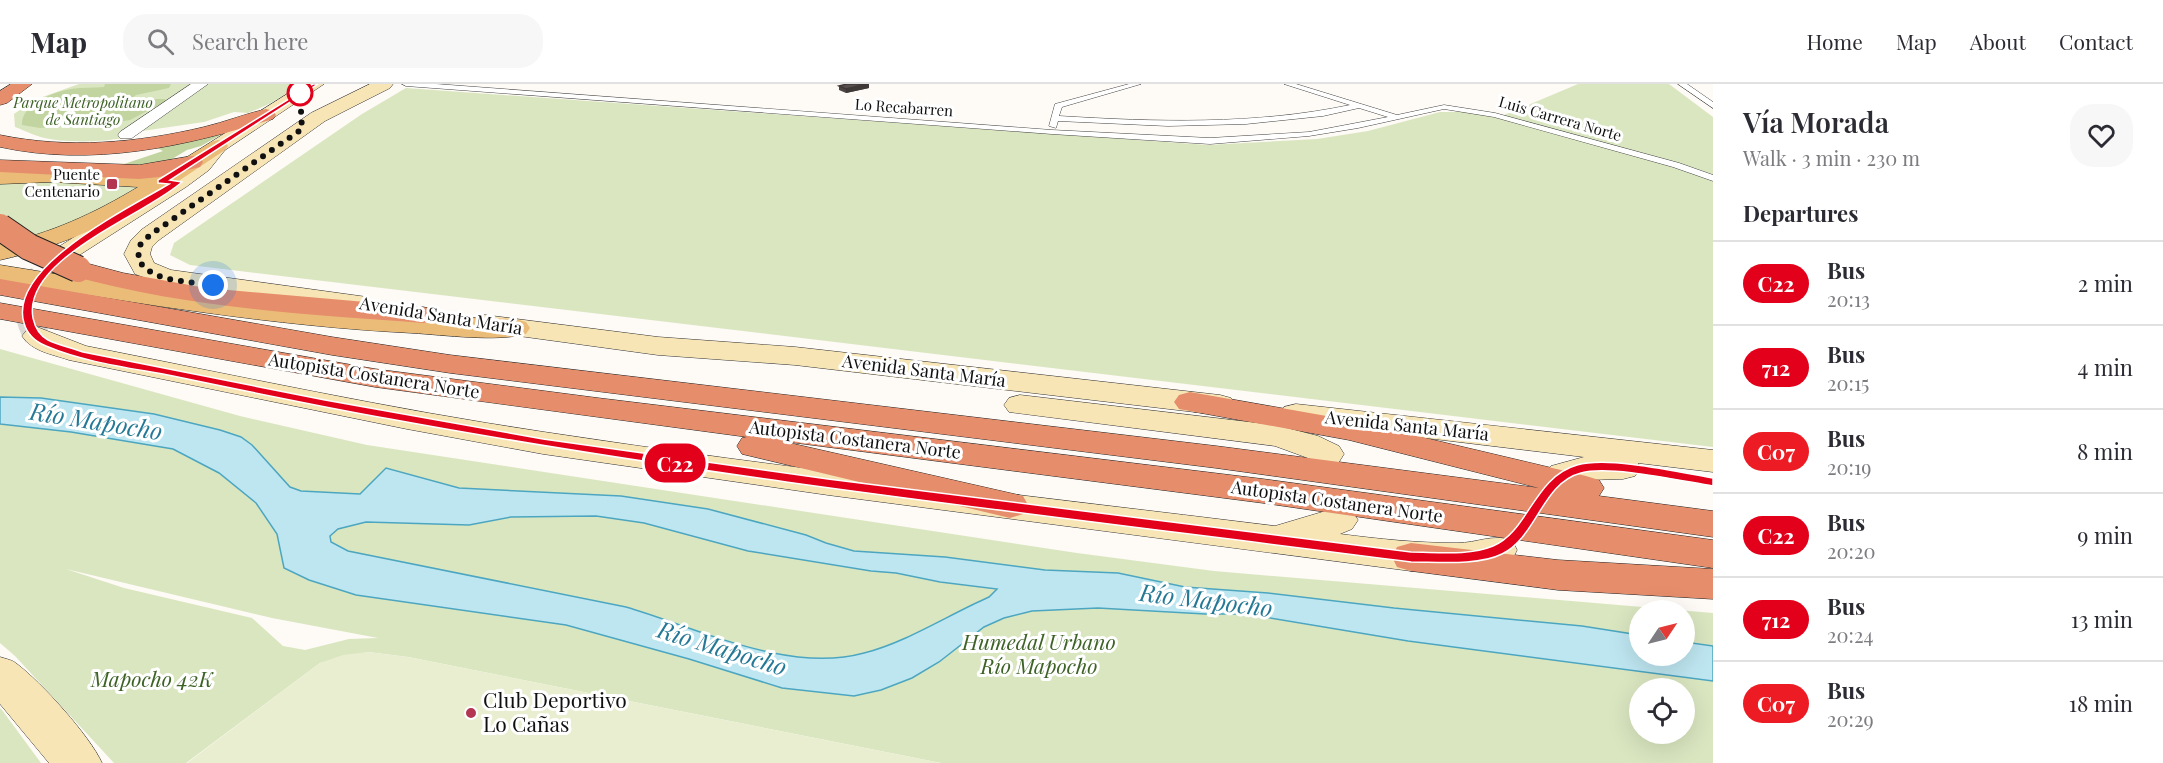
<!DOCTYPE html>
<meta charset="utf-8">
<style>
:root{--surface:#fff;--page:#f7f7f7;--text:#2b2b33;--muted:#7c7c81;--line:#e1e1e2}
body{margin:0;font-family:"Playfair Display",serif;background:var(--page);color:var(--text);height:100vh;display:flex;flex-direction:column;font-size:22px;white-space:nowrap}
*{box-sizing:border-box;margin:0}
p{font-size:20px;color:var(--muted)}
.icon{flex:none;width:33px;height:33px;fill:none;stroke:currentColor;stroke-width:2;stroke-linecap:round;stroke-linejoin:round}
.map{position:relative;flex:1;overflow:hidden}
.sheet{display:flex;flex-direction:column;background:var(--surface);width:450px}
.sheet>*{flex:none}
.badge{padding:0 12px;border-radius:20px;font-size:21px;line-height:39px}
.needle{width:39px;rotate:55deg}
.controls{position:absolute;left:1629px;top:516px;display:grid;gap:12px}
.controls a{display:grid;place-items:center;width:66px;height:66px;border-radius:50%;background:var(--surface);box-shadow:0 6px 24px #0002;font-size:30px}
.you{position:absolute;width:30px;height:30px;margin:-15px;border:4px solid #fff;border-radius:50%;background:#1a73e8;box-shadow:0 0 0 9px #1a73e833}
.map>.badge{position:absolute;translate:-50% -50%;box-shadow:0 0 0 3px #fff}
h2{padding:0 30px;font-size:22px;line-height:54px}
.round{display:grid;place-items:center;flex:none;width:63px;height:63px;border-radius:24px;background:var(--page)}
.overview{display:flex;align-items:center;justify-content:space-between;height:102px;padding:0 30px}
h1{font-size:28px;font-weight:600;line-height:45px}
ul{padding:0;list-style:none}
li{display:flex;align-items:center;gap:18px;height:84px;padding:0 30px;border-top:2px solid var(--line)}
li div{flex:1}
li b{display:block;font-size:22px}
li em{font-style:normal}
li .badge{min-width:66px;font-weight:700;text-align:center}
header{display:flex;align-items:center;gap:36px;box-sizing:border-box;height:84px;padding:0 30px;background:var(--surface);border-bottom:2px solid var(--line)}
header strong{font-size:28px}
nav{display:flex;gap:33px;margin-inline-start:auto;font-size:21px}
.search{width:420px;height:54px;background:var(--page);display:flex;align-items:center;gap:15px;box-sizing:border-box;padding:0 21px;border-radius:24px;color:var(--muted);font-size:22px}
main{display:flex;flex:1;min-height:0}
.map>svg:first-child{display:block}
.green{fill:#dae6c0;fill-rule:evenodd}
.forest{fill:#c2d5a1}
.pitch{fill:#e9eed1}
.water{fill:#bee6f1;stroke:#4ca6c0;stroke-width:1.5;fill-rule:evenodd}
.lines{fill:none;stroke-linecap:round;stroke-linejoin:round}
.secondary-tunnel{stroke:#dad7d3;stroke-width:26;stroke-dasharray:26 13;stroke-linecap:butt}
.lane-casing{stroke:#434343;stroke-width:1}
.street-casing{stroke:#434343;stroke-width:1}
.secondary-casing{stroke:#323232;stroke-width:1}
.primary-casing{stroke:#212121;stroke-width:1}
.highway-casing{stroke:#212121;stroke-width:1}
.lane{fill:#fff;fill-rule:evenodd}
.street{fill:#fff;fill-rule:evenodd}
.secondary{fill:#f7e5b6;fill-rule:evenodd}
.primary{fill:#ebbb78;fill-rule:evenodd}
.highway{fill:#e68d6b;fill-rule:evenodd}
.highway-bridge-casing{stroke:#212121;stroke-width:28;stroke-linecap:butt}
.highway-bridge{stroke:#e68d6b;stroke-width:26}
.wall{fill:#4c4543}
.shaded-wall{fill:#3e3837}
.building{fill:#58504e;stroke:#3e3837;stroke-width:1.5}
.line{fill:#e2001a;stroke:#fff;stroke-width:1.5}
.walk{stroke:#101010;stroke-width:6;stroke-dasharray:0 10.8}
.stop-dot{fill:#fff;stroke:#e2001a;stroke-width:3}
.poi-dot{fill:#b33551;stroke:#fff;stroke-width:2}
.labels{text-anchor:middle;stroke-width:6;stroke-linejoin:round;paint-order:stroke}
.far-park-label{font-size:15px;font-style:italic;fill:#3d6226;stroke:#fff}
.far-street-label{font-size:15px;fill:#101010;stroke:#fff}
.far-poi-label{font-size:15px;fill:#101010;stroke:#fff;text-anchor:end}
.street-label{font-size:18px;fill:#101010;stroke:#fff}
.near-park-label{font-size:21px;font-style:italic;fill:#3d6226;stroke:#fff}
.near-poi-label{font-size:21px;fill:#101010;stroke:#fff;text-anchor:start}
.near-water-label{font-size:24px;font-style:italic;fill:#257996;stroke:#fff}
</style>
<header>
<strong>Map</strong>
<div class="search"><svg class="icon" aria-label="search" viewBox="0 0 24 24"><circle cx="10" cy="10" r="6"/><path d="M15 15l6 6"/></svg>Search here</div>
<nav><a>Home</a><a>Map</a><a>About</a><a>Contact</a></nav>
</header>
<main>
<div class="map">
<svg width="1713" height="679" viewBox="0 0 1713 679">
<rect width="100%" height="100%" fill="#fefaf5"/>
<!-- green -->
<path class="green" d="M79,0H303L269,20L248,29L234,28L204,38L142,47C125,59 71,59 50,55C39,54 26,47 15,43L14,30L34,16Z
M1578,0H1669L1713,33V363L190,181L170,171L174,159L362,30L406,4L1208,61L1317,55L1368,47L1440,28H1466L1497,34Z
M25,94L137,103L86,137L0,164V96Z
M0,265L240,332L367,361L1077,469L1214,487L1713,529V679H941L408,573L368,568L320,579L186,679H114L15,572L0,559ZM66,485L272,534L378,554L349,555L305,566L283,562L252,534L124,504ZM1640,526H1684V572H1640ZM1640,604H1684V650H1640Z
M0,624L2,626L41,679H0Z"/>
<!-- forest -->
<path class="forest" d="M105,0H171L169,4L136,11L131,15H165L166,17L130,36L119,38L40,44L22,41C21,20 53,8 71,5C82,3 93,4 104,3Z
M224,49L201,62L187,66L162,81H121L163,67L157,64Z"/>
<!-- pitch -->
<path class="pitch" d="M368,568L408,573L941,679H187L320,579L343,571Z"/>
<!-- water -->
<path class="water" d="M0,313L41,314L154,330L220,346L241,353L252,361L290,403L301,407L360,410L386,384L459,404L621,412L708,425L806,451L826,459L854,467L945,473L1045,486L1118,489L1185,503L1268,509L1394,524L1582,542L1639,551L1640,572H1684L1685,558L1713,562V597L1408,557L1246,530H1205L1098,524L1032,527L1004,534L984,543L939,578L912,594L881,606L854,612L782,604L689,575L566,541L356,511L309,496L284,484L277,450L256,419L219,389L173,365L71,348L0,340ZM596,432L644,439L748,467L871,487L896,489L940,498L997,505L989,513C948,531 907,558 864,569C788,590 698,544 626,523L348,467L331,458L330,452L338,445L366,438L469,441L511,433Z"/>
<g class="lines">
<!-- secondary-tunnel -->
<path class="secondary-tunnel" d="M37,252C16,217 35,197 61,172"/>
<defs>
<path id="lane" d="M402,0H436L1052,46L1210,54L1309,48L1388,33L1359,24L1323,32L1246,40L1168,42L1058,37L1056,44L1049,42L1055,20L1129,0H1141L1062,23L1059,32C1157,38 1254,41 1350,21L1284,0H1296L1397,31L1444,21L1495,29L1679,79L1713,91V97L1673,83L1494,33L1444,25L1358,44L1309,52L1210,60L1052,50L406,2Z
M1678,0H1687L1713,18V24Z"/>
<path id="street" d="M191,0H208L132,54H120L118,51L120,48Z"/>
<path id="secondary" d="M303,0H324L225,66L209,86L186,103L70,177L61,180L52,177L48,172L52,167L170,93L193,76L211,58Z
M370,0H393L390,4L325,37L159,156L152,163L150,170L154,179L171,186L367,213L371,219L367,225L357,227L165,201L135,190L124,170L131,156L141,146L311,29Z
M485,231L658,253L795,263L1220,311L1231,314L1236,321L1231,328L1220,331L795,281L658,271L475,246L471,240L475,234Z
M37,243L86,262C238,292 390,325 544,348C787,385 1031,412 1275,442L1339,423L1352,427L1358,436L1352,445L1340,450C1379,455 1417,459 1457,459C1478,459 1490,450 1512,456L1517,466L1512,476L1466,487H1411L828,411L543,370L407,345L69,276C52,270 33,268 22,252L27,246Z
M1020,311L1275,341L1318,352L1339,362L1344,370L1339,378L1327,381L1275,362L1009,328L1004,321L1009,314Z
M1296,320L1713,366V388L1638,379L1640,384L1635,392L1623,395L1586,396L1563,402L1551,398L1545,390L1551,382L1584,373L1284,337L1280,330L1284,323Z
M0,573C6,575 13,576 17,580C41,598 90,652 102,679H49L0,620Z"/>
<path id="primary" d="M218,56L225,58L228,62L225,66L177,98L174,103L166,105C112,139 63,162 0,176V160C50,150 95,129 138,103L53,98L0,100V86L53,84L158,91L211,58Z
M0,181L173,209L277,222L396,231L516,235L526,238L530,244L526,250C496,258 445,251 412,249C273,242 137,219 0,197Z"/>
<path id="highway" d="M11,0H32L7,19L0,21V7Z
M266,25L273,27L276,31L273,35C184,63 92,83 0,63V51C68,65 137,59 204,43C225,38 245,30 266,25Z
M192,72L200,73L203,78L200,83L159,93L139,95L0,88V76L139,81Z
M78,177L123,189L206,204L423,223L433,225L437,231L433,237L423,239C301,230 187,224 69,191L65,185L69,179Z
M0,195L332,253L450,271L1216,362L1539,404L1349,356L1179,325L1174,318L1179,311L1190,308L1349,336L1586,392L1599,396L1604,404L1599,412L1713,427V453L1216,384L450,289L332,271L0,211Z
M0,219L375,285L598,314L1263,395L1713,456V484L1263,419L781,357L1023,412L1028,421L1023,430L1010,434L742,370L737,362L742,354L747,353L375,303L0,235Z
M1411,459L1558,476L1713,485V515L1558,506L1411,487L1397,483L1392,473L1397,463Z"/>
</defs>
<!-- lane casing -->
<use href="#lane" class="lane-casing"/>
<!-- street casing -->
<use href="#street" class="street-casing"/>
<!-- secondary casing -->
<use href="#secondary" class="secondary-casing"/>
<!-- primary casing -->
<use href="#primary" class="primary-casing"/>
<!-- highway casing -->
<use href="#highway" class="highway-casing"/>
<!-- lane -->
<use href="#lane" class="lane"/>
<!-- street -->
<use href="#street" class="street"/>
<!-- secondary -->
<use href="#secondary" class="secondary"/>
<!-- primary -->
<use href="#primary" class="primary"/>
<!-- highway -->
<use href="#highway" class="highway"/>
<defs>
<path id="highway-bridge" d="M0,143L29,163L78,185"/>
</defs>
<!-- highway-bridge casing -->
<use href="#highway-bridge" class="highway-bridge-casing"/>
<!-- highway-bridge -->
<use href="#highway-bridge" class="highway-bridge"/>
</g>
<!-- wall -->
<path class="wall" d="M847,0H869V4L846,9L839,6V2Z"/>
<!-- shaded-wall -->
<path class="shaded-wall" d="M866,0H869V4L846,9V5Z"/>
<!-- building -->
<path class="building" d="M847,0H866L846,5L839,2Z"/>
<!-- line -->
<path class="line" d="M313,0H318L170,96L182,98C146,131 22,174 33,234C35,243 39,251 48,256C58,261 72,264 83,268L325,316L543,355L828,395L1411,468C1437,468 1469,472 1493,462C1528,448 1534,393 1577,381C1609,372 1679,388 1713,394V402C1681,397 1610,381 1581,389C1542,399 1537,453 1502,470C1478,482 1438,478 1411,478C1070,434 728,397 390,335C317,322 245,307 173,292C131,284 86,279 46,262C36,258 27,250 24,239C7,183 129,124 169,100L158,99V96Z"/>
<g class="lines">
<!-- walk -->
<path class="walk" d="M213,201C190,197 151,199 138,175L140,161L150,151L302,45L300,9"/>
</g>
<!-- markers -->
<circle class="stop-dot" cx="300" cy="9" r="12"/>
<g class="poi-dot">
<rect x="106" y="94" width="12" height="12" rx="3"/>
<circle cx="471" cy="629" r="6"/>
</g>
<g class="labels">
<!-- far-park labels -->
<g class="far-park-label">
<text x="83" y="24">Parque Metropolitano<tspan x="83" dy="17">de Santiago</tspan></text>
</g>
<!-- far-street labels -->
<g class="far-street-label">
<text transform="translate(904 24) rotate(4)" y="5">Lo Recabarren</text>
<text transform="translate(1560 35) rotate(16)" y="5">Luis Carrera Norte</text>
</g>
<!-- far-poi labels -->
<g class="far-poi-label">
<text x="100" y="96">Puente<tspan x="100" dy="17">Centenario</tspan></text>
</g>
<!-- street labels -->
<g class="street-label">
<text transform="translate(441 232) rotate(9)" y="6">Avenida Santa María</text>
<text transform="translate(924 287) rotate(7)" y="6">Avenida Santa María</text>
<text transform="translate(374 292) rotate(9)" y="6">Autopista Costanera Norte</text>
<text transform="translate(1407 342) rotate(6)" y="6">Avenida Santa María</text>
<text transform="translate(855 356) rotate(7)" y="6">Autopista Costanera Norte</text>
<text transform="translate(1337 418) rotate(8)" y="6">Autopista Costanera Norte</text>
</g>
<!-- near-park labels -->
<g class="near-park-label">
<text x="1039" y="566">Humedal Urbano<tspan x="1039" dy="24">Río Mapocho</tspan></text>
<text x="152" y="603">Mapocho 42K</text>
</g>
<!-- near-poi labels -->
<g class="near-poi-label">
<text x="483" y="624">Club Deportivo<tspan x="483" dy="24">Lo Cañas</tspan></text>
</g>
<!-- near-water labels -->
<g class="near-water-label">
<text transform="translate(96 338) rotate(9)" y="8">Río Mapocho</text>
<text transform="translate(1206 517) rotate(7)" y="8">Río Mapocho</text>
<text transform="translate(722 565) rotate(17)" y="8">Río Mapocho</text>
</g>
</g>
</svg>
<div class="controls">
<a><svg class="needle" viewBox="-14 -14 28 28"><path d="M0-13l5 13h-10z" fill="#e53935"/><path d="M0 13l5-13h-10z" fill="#7c7c81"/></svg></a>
<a><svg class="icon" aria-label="locate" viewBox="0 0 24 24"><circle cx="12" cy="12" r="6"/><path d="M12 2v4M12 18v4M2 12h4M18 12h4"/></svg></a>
</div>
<div class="you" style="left:213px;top:201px"></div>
<b class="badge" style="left:675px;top:379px;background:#e2001a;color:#fff">C22</b>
</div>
<section class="sheet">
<div class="overview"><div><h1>Vía Morada</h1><p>Walk · 3 min · 230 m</p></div><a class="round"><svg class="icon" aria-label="heart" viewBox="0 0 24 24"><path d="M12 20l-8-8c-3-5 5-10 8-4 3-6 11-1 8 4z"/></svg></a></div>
<h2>Departures</h2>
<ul>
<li><span class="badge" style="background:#e2001a;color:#fff">C22</span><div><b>Bus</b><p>20:13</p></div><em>2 min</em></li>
<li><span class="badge" style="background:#e2001a;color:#fff">712</span><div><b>Bus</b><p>20:15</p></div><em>4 min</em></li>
<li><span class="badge" style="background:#ed1c24;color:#fff">C07</span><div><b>Bus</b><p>20:19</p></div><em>8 min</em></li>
<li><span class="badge" style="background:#e2001a;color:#fff">C22</span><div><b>Bus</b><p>20:20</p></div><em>9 min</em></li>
<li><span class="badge" style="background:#e2001a;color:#fff">712</span><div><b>Bus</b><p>20:24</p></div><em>13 min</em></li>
<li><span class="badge" style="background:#ed1c24;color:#fff">C07</span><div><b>Bus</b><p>20:29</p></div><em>18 min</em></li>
</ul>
</section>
</main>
